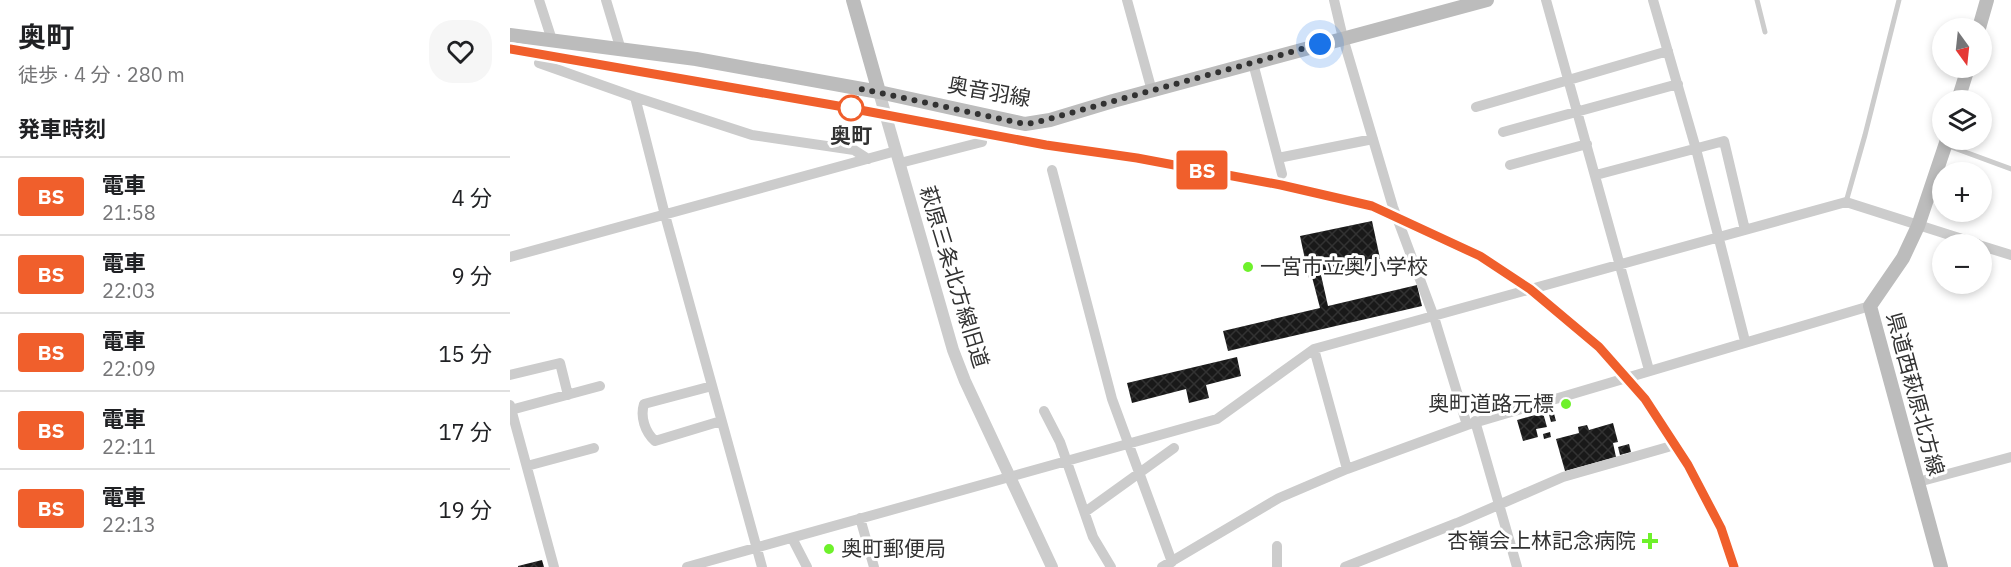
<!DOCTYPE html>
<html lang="ja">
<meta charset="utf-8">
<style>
:root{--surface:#fff;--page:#f6f6f6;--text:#202124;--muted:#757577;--line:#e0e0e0}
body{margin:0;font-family:"IBM Plex Sans","Noto Sans JP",sans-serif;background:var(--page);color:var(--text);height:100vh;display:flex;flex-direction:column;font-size:22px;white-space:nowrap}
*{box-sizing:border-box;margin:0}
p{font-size:20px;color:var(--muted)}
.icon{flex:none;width:33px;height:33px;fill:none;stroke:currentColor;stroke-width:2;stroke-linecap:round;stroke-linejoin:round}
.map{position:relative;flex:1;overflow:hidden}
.side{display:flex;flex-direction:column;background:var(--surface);width:510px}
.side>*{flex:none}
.badge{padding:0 12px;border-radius:4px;font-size:21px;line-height:39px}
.needle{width:39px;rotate:165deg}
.controls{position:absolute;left:1422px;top:18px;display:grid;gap:12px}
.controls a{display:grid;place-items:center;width:60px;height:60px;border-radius:50%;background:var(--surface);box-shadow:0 3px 9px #0003;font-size:30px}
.you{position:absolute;width:30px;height:30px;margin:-15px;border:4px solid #fff;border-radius:50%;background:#1a73e8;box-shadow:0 0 0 9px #1a73e833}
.map>.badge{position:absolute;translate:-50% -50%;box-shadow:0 0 0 3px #fff}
h2{padding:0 18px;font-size:22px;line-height:54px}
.round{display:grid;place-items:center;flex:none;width:63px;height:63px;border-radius:24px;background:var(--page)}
.overview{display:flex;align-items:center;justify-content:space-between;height:102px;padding:0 18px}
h1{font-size:28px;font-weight:700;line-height:45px}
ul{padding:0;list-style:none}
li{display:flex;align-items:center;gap:18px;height:78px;padding:0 18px;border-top:2px solid var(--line)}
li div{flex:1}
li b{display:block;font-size:22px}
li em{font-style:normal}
li .badge{min-width:66px;font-weight:700;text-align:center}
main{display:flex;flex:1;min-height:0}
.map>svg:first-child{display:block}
.building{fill:url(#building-cross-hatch)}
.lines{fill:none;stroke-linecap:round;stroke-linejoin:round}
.service{stroke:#ccc;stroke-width:5}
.minor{stroke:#ccc;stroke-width:10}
.tertiary{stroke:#ccc;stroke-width:12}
.secondary{stroke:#bcbcbc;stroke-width:14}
.rail{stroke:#878787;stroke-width:4;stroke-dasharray:6 4.5;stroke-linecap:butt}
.line-casing{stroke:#fff;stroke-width:14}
.line{stroke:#f05f2c;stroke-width:9}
.walk{stroke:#323232;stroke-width:6;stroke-dasharray:0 10.8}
.stop-dot{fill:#fff;stroke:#f05f2c;stroke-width:3}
.poi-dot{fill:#6ef12b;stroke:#fff;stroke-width:2}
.labels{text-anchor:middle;stroke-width:6;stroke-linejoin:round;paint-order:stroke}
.street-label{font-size:21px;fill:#323232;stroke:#fff}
.stop-label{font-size:21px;font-weight:bold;fill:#323232;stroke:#fff}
.poi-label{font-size:21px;fill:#323232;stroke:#fff;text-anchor:start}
</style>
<main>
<section class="side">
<div class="overview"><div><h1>奥町</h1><p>徒歩 · 4 分 · 280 m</p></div><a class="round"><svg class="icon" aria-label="heart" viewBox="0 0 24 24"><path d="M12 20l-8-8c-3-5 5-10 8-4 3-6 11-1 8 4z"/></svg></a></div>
<h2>発車時刻</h2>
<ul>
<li><span class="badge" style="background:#f05f2c;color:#fff">BS</span><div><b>電車</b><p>21:58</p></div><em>4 分</em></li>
<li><span class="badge" style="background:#f05f2c;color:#fff">BS</span><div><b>電車</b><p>22:03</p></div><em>9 分</em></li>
<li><span class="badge" style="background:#f05f2c;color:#fff">BS</span><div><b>電車</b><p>22:09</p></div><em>15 分</em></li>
<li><span class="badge" style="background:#f05f2c;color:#fff">BS</span><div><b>電車</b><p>22:11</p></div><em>17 分</em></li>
<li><span class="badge" style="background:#f05f2c;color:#fff">BS</span><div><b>電車</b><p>22:13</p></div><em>19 分</em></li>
</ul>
</section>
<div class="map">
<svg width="1501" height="567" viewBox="0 0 1501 567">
<defs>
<pattern id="building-cross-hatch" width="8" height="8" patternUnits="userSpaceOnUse" patternTransform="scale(1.5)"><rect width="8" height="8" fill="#191919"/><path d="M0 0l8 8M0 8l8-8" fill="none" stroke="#323232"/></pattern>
</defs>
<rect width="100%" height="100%" fill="#fff"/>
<!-- building -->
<path class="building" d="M862,221L871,263L811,275L818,306L907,285L912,306L718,351L713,331L810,308L802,277L799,278L790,236Z
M727,357L731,376L696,385L699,398L679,403L676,389L622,403L617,383Z
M1043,410L1046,421L1041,422L1038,411Z
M1033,413L1037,427L1026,429L1028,437L1013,441L1007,420Z
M1103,423L1108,442L1103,443L1106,457L1055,471L1046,439L1069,433L1068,427L1077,425L1079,430Z
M1040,432L1041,437L1034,439L1033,434Z
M1119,444L1121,452L1110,455L1108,447Z
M32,560L34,567H8V566Z"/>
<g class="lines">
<!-- service -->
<path class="service" d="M1247,0L1255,32
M1436,145L1501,169
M1336,202L1355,135L1389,0"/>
<!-- minor -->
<path class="minor" d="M29,0L42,40
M96,0L111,50
M617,0L642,91
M824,0L833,38L883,207L924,317L957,425
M1036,0L1139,370
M1143,0L1186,149L1235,341
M29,63L125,97L242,135L344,150L358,159
M743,63L772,174
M125,97L155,215L252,567
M966,107L1158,51
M993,132L1168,84
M768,158L863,139
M390,163L472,142
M1000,165L1077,144
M542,170L602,399L662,562
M1086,175L1214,141L1235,230
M1472,246L1501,255
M0,257L386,151
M804,349L837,469
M0,375L50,363L58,395
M202,386L134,404C130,417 135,432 145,441L211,421
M0,405L44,567
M1,410L90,386
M534,411L550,442L583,537L601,567
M965,421L1007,567
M17,466L84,448
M1408,482L1501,457
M575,512L664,448
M350,518L364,567
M282,538L297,567
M767,546V567
M177,567L707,419L804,349L1336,202L1468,244
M652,567L769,498L837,469L957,425L1360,306
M835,567L947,523L1053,477L1158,447"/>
<!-- tertiary -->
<path class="tertiary" d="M369,92L443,350L455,381L542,567"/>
<!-- secondary -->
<path class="secondary" d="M343,0L369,92
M1469,28L1477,0
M0,35L186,59L369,92L515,124L540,120L603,101L977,0
M1448,100L1458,68
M1431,567L1360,306L1393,258L1408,226L1437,140"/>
<!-- rail -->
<path class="rail" d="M0,49L334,107L536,145L627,158L771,185L862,206L970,256L1020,289L1089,347L1135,399L1187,480L1211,528L1224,567"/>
</g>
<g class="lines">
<defs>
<path id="line" d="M0,49L334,107L536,145L627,158L771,185L862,206L970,256L1020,289L1089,347L1135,399L1178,465L1211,528L1224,567"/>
</defs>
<!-- line casing -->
<use href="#line" class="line-casing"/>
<!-- line -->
<use href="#line" class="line"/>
<!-- walk -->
<path class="walk" d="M341,108L352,89L496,120L515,124L528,122L810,44"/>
</g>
<!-- markers -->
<circle class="stop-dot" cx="341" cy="108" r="12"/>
<g class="poi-dot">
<circle cx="738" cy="267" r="6"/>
<circle cx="1056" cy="404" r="6"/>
<path d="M1137 532h6v6h6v6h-6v6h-6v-6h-6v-6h6z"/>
<circle cx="319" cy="549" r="6"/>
</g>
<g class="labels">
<!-- street labels -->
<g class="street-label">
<text transform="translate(479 92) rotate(10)" y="7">奥音羽線</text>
<text transform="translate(444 277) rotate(73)" y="7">萩原三条北方線旧道</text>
<text transform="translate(1405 394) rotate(75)" y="7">県道西萩原北方線</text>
</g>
<!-- stop labels -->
<g class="stop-label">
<text x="341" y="143">奥町</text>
</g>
<!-- poi labels -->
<g class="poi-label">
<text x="750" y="274">一宮市立奥小学校</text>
<text x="1044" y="411" text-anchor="end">奥町道路元標</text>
<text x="1126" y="548" text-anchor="end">杏嶺会上林記念病院</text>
<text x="331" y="556">奥町郵便局</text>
</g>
</g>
</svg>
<div class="controls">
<a><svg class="needle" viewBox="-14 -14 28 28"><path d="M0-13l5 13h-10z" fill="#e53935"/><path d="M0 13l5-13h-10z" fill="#757577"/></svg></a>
<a><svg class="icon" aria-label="layers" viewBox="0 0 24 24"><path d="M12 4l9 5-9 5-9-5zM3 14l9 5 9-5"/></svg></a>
<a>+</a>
<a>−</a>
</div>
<div class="you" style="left:810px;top:44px"></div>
<b class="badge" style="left:692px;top:170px;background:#f05f2c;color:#fff">BS</b>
</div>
</main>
